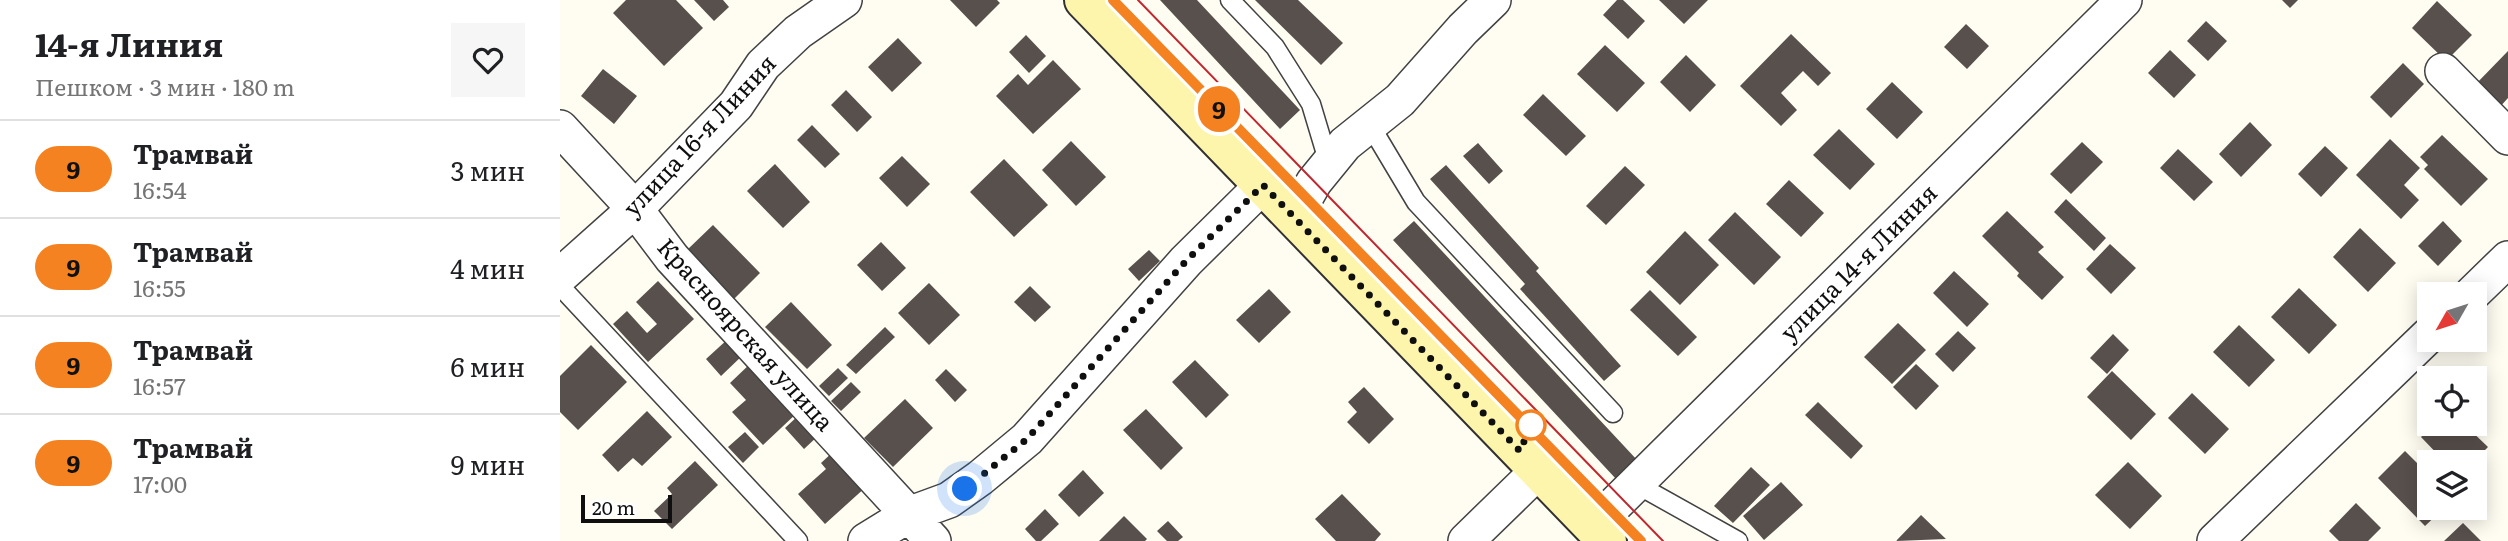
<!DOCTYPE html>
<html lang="ru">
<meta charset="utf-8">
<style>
:root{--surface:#fff;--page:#f6f6f6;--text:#202124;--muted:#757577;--line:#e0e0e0}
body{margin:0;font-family:Literata,serif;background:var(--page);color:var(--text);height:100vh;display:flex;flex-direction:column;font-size:26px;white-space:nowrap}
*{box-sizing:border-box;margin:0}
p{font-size:23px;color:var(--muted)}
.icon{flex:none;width:38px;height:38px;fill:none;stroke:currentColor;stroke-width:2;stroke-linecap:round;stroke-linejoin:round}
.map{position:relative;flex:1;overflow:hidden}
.details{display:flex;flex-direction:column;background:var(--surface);width:560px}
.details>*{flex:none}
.badge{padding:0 14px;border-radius:23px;font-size:24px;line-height:46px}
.needle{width:46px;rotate:231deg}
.controls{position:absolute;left:1857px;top:282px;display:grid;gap:14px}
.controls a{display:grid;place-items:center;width:70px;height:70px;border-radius:0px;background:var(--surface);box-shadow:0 4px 18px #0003;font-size:35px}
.scale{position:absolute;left:21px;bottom:18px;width:91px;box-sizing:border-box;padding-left:7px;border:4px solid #0f0f0f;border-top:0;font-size:19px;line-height:24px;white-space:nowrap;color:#0f0f0f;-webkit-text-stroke:5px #fff;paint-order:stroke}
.you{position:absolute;width:35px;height:35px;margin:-18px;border:5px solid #fff;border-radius:50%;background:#1a73e8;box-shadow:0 0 0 10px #1a73e833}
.map>.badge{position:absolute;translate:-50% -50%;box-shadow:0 0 0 4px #fff}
.round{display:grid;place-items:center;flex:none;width:74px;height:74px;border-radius:0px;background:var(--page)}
.overview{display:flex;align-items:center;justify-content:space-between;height:119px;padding:0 35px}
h1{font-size:33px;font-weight:700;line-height:52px}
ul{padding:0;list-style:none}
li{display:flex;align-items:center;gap:21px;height:98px;padding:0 35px;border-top:2px solid var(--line)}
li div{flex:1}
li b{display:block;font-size:26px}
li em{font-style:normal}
li .badge{min-width:77px;font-weight:700;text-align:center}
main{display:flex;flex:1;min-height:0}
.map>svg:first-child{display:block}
.building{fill:#58504c}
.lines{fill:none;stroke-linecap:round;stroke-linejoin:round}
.service-casing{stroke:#424242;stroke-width:21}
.minor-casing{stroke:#424242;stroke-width:38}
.secondary-casing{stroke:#313131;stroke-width:42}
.service{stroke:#fff;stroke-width:18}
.minor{stroke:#fff;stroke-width:35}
.secondary{stroke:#fef5ad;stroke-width:38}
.tram{stroke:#c0272f;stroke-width:2}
.line-casing{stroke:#fff;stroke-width:16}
.line{stroke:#f58220;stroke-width:10}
.walk{stroke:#0f0f0f;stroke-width:7;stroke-dasharray:0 12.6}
.stop-dot{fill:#fff;stroke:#f58220;stroke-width:3.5}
.labels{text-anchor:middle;stroke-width:7;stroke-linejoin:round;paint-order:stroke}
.street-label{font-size:24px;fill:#0f0f0f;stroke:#fff}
</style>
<main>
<section class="details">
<div class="overview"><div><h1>14-я Линия</h1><p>Пешком · 3 мин · 180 m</p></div><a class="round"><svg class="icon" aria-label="heart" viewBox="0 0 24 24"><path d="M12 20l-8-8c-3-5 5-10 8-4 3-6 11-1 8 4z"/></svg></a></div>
<ul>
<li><span class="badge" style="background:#f58220;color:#111">9</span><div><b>Трамвай</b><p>16:54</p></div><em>3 мин</em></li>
<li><span class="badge" style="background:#f58220;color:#111">9</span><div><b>Трамвай</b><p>16:55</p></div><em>4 мин</em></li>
<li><span class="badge" style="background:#f58220;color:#111">9</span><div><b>Трамвай</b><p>16:57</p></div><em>6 мин</em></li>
<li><span class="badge" style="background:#f58220;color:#111">9</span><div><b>Трамвай</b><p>17:00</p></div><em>9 мин</em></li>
</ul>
</section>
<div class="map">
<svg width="1948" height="541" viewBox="0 0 1948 541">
<rect width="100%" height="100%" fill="#fffcf2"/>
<!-- building -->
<path class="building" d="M66,0H116L143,28L104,66L53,13Z
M134,0H163L169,7L154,21Z
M390,0H437L440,3L416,27Z
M600,0H637L740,110L720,129Z
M695,0H738L783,43L761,65Z
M1057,0H1063L1085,21L1068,39L1043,15Z
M1099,0H1148L1124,24Z
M1722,0H1738L1730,8Z
M1877,1L1912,35L1886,61L1852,28Z
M1646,21L1667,41L1648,61L1627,41Z
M1406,24L1429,46L1407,69L1384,47Z
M1231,34L1271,73L1258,86L1243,71L1221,93L1237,110L1221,126L1180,86Z
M466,35L486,56L469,73L449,52Z
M338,38L362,63L332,92L308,67Z
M1045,45L1085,83L1057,112L1017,74Z
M1610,50L1636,75L1614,98L1588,73Z
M1948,51V98L1938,109L1914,86Z
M1126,55L1156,85L1130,112L1100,82Z
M493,60L521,89L473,134L436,96L458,74L468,85Z
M1843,63L1864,84L1831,118L1810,97Z
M43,69L77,96L54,124L21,96Z
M1332,82L1363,112L1337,139L1306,109Z
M286,90L312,117L297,132L271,105Z
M983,94L1026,136L1006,156L963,115Z
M1690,122L1712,145L1681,177L1659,154Z
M252,125L280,154L265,168L237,140Z
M1279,129L1315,164L1290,190L1253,155Z
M1882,135L1928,179L1901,206L1864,169L1868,165L1860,157Z
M1830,139L1860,168L1844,185L1859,200L1841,219L1796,175Z
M511,141L546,177L516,206L482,170Z
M1522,142L1543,162L1511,194L1490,174Z
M918,143L943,171L929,184L903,156Z
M1765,146L1788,168L1761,197L1738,174Z
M1618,149L1653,182L1634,201L1600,168Z
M342,156L370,184L347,207L319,178Z
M444,159L488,205L454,237L410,192Z
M215,164L250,202L223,228L187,191Z
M886,165L979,268L976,271L1061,366L1044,381L960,289L965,284L870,179Z
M1065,166L1085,185L1046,225L1026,206Z
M1229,180L1264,213L1241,237L1206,204Z
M1506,199L1546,238L1534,251L1494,212Z
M1447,211L1484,247L1478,252L1504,277L1482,300L1457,276L1459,273L1422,236Z
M1175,212L1221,257L1194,285L1148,240Z
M854,221L1078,461L1057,480L833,240Z
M1883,221L1902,241L1878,266L1858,246Z
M153,225L200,273L174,299L127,250Z
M1800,228L1836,263L1808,292L1773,257Z
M1125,231L1159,265L1120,305L1086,272Z
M321,242L346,268L322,291L297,265Z
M1550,244L1576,268L1551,294L1526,269Z
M589,250L600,261L579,281L568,269Z
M1394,271L1429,304L1407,327L1373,293Z
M98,281L134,319L88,362L53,324L67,311L87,333L97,324L76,302Z
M369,283L400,315L369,345L338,313Z
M470,286L491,307L475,322L454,302Z
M1739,288L1777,325L1749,354L1711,317Z
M709,289L731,312L699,343L676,320Z
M1090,290L1137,337L1118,356L1070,310Z
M231,302L272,345L247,369L205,327Z
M1338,323L1366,350L1332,384L1304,357Z
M1679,325L1715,360L1689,387L1653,352Z
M325,327L335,337L296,374L286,365Z
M1398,331L1416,348L1393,372L1375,354Z
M1553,334L1569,350L1547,374L1530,358Z
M169,338L184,354L161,376L146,359Z
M31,345L67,382L18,430L0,412V376Z
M635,360L669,395L646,418L612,382Z
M192,362L238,412L203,445L172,412L186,400L170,383Z
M1356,364L1379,386L1356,410L1333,387Z
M278,368L288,378L269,396L259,386Z
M386,369L407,390L395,402L375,380Z
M1552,371L1596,414L1571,440L1527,397Z
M291,382L301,392L281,411L271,401Z
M804,387L834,419L809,444L787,422L797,412L788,402Z
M1632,393L1669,429L1645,454L1608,418Z
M345,399L373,428L333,467L304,438Z
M1258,402L1303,446L1291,459L1245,415Z
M586,409L623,448L601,470L563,430Z
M87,411L112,437L82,466L73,458L58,472L42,455Z
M240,414L259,435L244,449L225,428Z
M1874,424H1904L1928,447L1913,462H1885L1861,437Z
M185,432L199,447L183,463L168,447Z
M274,451L307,486L265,524L238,494L266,469L261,463Z
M1845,451L1869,475V508H1884L1865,526L1818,478Z
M135,461L158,485L112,529L94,511L112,494L107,488Z
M1568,462L1602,496L1570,529L1535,495Z
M1191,467L1210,485L1173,523L1154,506Z
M523,470L544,493L519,517L498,495Z
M1221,482L1243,505L1204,540L1183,516Z
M782,494L821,534L815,541H776L755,519Z
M1796,503L1821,528L1808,541H1779L1769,531Z
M485,509L499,524L481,541H476L465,529Z
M1361,515L1386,539L1336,541Z
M564,516L587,539L585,541H539Z
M608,521L623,537L618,541H607L597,531Z
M1903,523L1921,541H1884Z"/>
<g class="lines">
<defs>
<path id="service" d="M670,0L715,47L751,104L769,164
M810,125L856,202L1053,413
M0,286L238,541
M1076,484L1178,541"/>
<path id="minor" d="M1883,71L1948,137
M0,128L75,209L112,258L373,541
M734,217L754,182L785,144L840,100L903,29L933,0
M0,276L75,209L176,105L203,65L238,32L284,0
M1912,294L1948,259
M1033,526L1564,0
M306,541L348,515L389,500L420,478L467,439L626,261L703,185
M906,541L979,470
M1655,541L1869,335"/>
<path id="secondary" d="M524,0L1047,541"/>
</defs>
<!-- service casing -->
<use href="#service" class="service-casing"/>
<!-- minor casing -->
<use href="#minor" class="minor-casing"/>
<!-- secondary casing -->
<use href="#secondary" class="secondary-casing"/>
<!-- service -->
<use href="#service" class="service"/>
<!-- minor -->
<use href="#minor" class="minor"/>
<!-- secondary -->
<use href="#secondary" class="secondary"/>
<!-- tram -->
<path class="tram" d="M554,0L1081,541
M578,0L1103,541"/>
</g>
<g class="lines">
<defs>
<path id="line" d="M553,0L1081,541"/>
</defs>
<!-- line casing -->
<use href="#line" class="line-casing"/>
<!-- line -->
<use href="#line" class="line"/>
<!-- walk -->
<path class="walk" d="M405,489L467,439L626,261L703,185L960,451L971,425"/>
</g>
<!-- markers -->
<circle class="stop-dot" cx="971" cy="425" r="14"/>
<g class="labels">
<!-- street labels -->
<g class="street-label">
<text transform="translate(140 136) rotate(-47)" y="8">улица 16-я Линия</text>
<text transform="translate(1299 263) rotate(-45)" y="8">улица 14-я Линия</text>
<text transform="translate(185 335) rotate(48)" y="8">Красноярская улица</text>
</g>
</g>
</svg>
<div class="controls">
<a><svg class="needle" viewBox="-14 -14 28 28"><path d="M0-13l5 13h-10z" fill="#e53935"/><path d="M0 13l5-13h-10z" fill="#757577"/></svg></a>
<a><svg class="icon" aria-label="locate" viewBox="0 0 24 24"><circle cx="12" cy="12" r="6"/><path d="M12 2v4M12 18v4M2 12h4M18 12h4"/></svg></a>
<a><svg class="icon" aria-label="layers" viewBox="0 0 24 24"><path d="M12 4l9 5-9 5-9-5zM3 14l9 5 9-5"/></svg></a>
</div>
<div class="scale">20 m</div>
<div class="you" style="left:405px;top:489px"></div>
<b class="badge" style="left:659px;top:109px;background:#f58220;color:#111">9</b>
</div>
</main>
